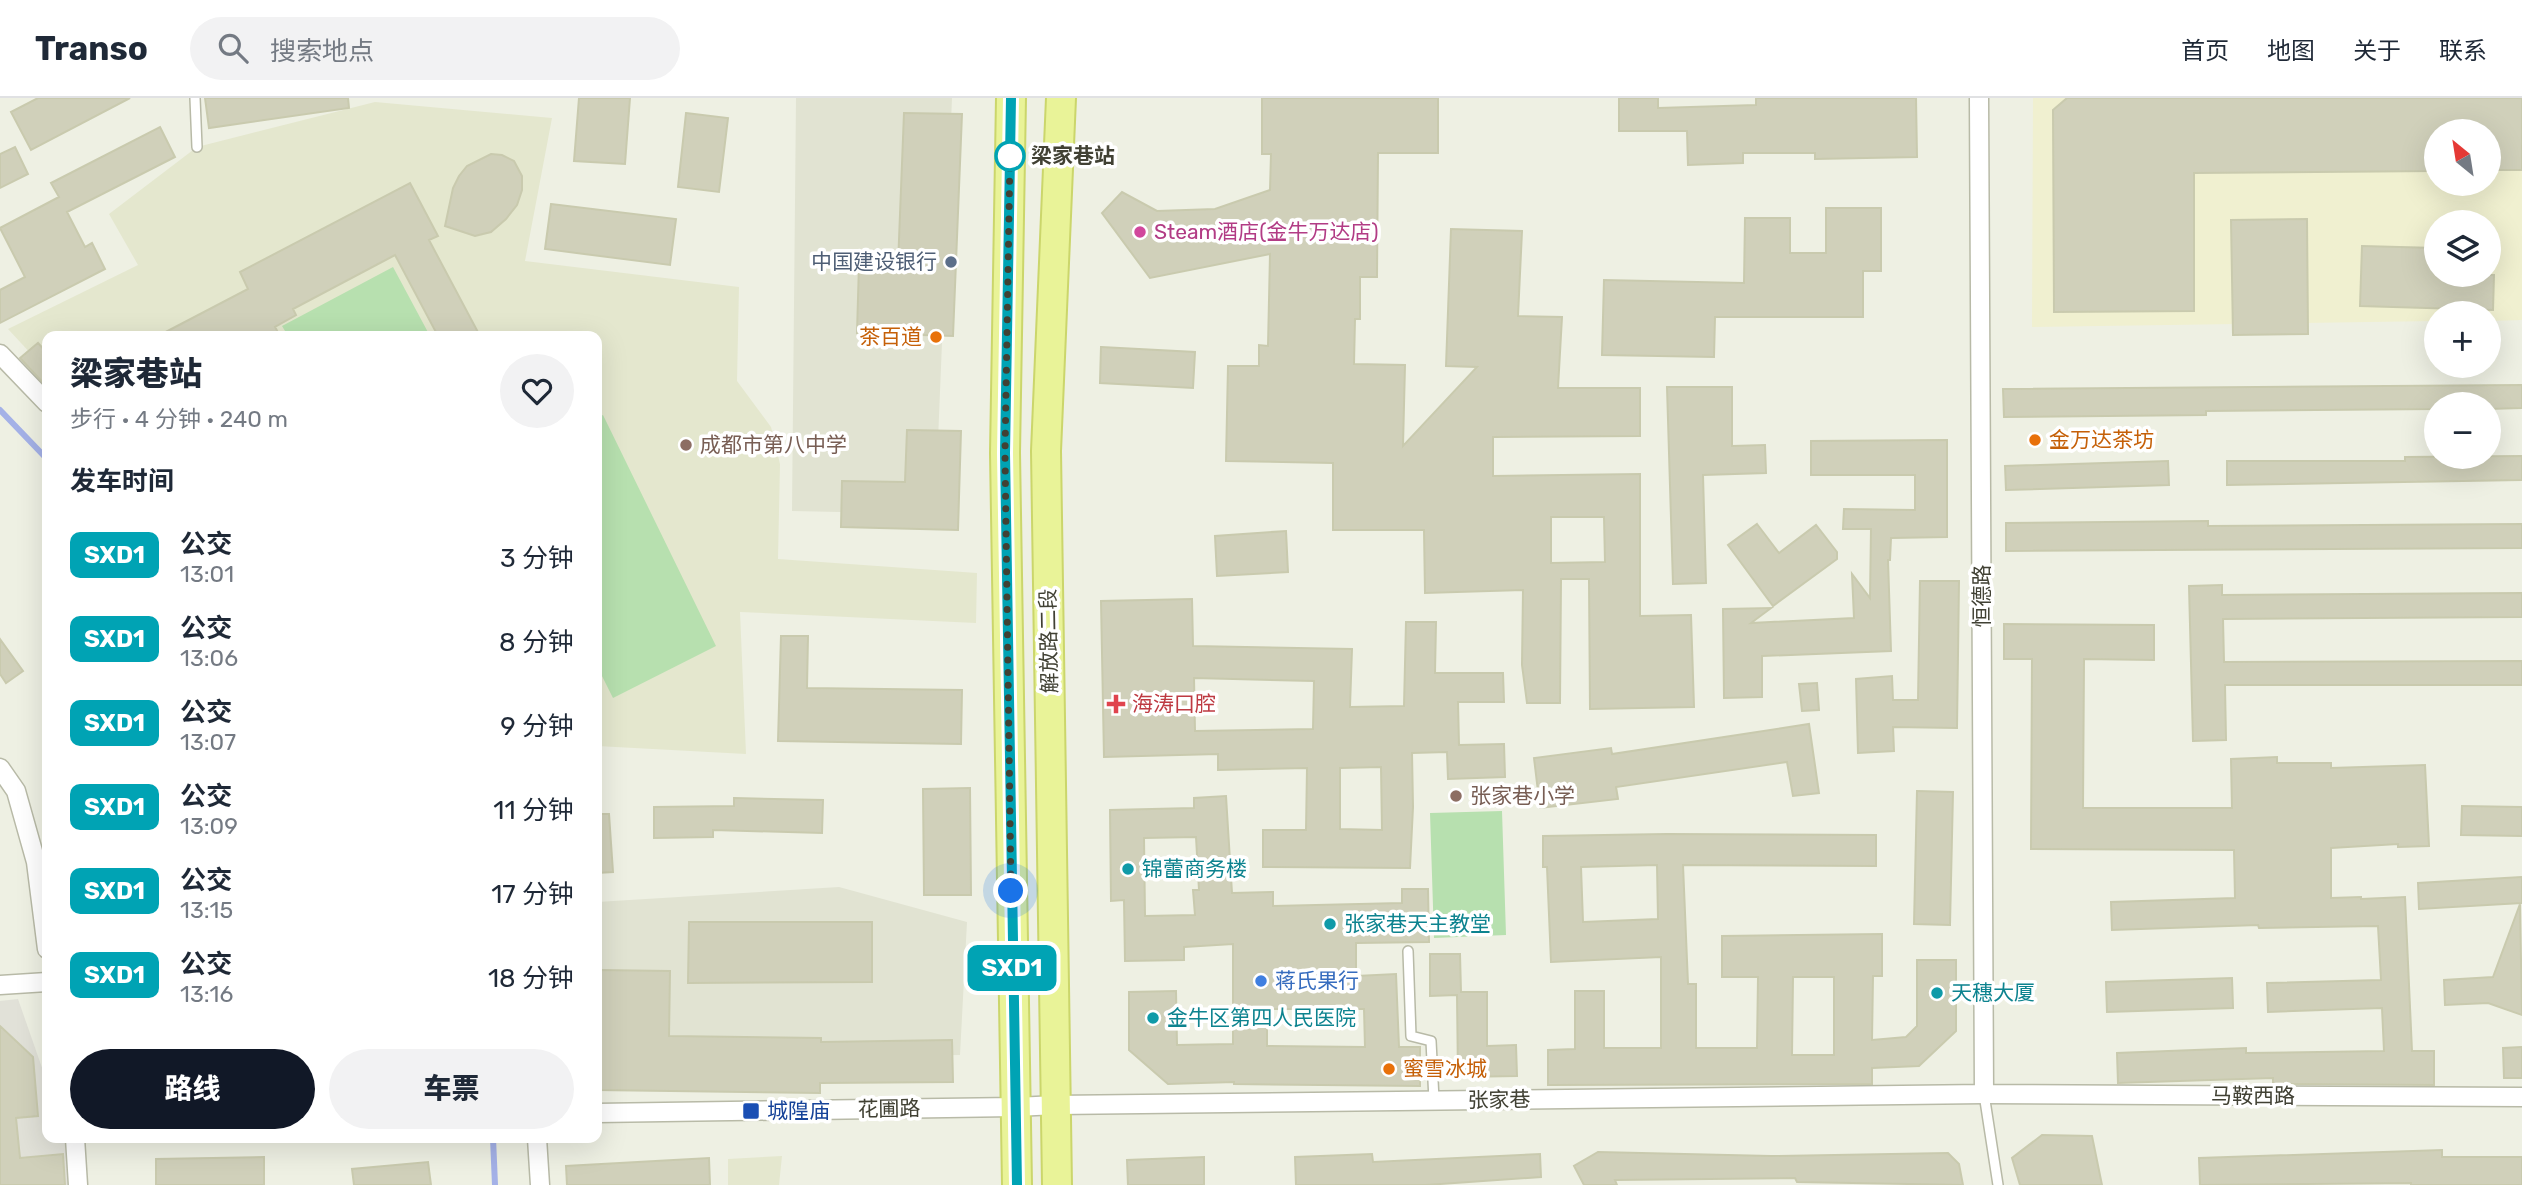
<!DOCTYPE html>
<html lang="zh">
<meta charset="utf-8">
<style>
:root{--surface:#fff;--page:#f2f2f3;--text:#1f2937;--muted:#747a83;--line:#e0e1e3;--accent:#111827}
body{margin:0;font-family:Rubik,"Noto Sans SC",sans-serif;background:var(--page);color:var(--text);height:100vh;display:flex;flex-direction:column;font-size:26px;white-space:nowrap}
*{box-sizing:border-box;margin:0}
p{font-size:23px;color:var(--muted)}
.icon{flex:none;width:38px;height:38px;fill:none;stroke:currentColor;stroke-width:2;stroke-linecap:round;stroke-linejoin:round}
.map{position:relative;flex:1;overflow:hidden}
.panel{position:absolute;left:42px;top:233px;width:560px;height:812px;display:flex;flex-direction:column;background:var(--surface);border-radius:14px;box-shadow:0 7px 28px #0002}
.panel>*{flex:none}
.badge{padding:0 14px;border-radius:10px;font-size:24px;line-height:46px}
.needle{width:46px;rotate:330deg}
.tools{position:absolute;left:2424px;top:21px;display:grid;gap:14px}
.tools a{display:grid;place-items:center;width:77px;height:77px;border-radius:50%;background:var(--surface);box-shadow:0 7px 28px #0002;font-size:35px}
.you{position:absolute;width:35px;height:35px;margin:-18px;border:5px solid #fff;border-radius:50%;background:#1a73e8;box-shadow:0 0 0 10px #1a73e833}
.map>.badge{position:absolute;translate:-50% -50%;box-shadow:0 0 0 4px #fff}
h2{padding:0 28px;font-size:26px;line-height:63px}
.round{display:grid;place-items:center;flex:none;width:74px;height:74px;border-radius:37px;background:var(--page)}
.summary{display:flex;align-items:center;justify-content:space-between;height:119px;padding:0 28px}
h1{font-size:33px;font-weight:800;line-height:52px}
.action{display:flex;gap:14px;margin-top:auto;padding:14px 28px}
.action a{flex:1;height:80px;border-radius:42px;background:var(--accent);color:#fff;font-size:28px;font-weight:800;line-height:80px;text-align:center}
.action a+a{background:var(--page);color:var(--text)}
ul{padding:0;list-style:none}
li{display:flex;align-items:center;gap:21px;height:84px;padding:0 28px}
li div{flex:1}
li b{display:block;font-size:26px}
li em{font-style:normal}
li .badge{min-width:77px;font-weight:700;text-align:center}
header{display:flex;align-items:center;gap:42px;box-sizing:border-box;height:98px;padding:0 35px;background:var(--surface);border-bottom:2px solid var(--line)}
header strong{font-size:33px}
nav{display:flex;gap:38px;margin-inline-start:auto;font-size:24px}
.search{width:490px;height:63px;background:var(--page);display:flex;align-items:center;gap:18px;box-sizing:border-box;padding:0 24px;border-radius:38px;color:var(--muted);font-size:26px}
.map>svg:first-child{display:block}
.residential{fill:#e1e3d2}
.commercial{fill:#f0f0d0;fill-rule:evenodd}
.industrial{fill:#e1e1d8}
.education{fill:#e4e7ce}
.green{fill:#b7e0af}
.lines{fill:none;stroke-linecap:round;stroke-linejoin:round}
.stream{stroke:#a4b1e7;stroke-width:6}
.building{fill:#d0d0ba;stroke:#c9caae;stroke-width:2;fill-rule:evenodd}
.service-casing{stroke:#b8baa7;stroke-width:12}
.minor-casing{stroke:#b8baa7;stroke-width:21}
.primary-casing{stroke:#cbd66b;stroke-width:32}
.service{stroke:#fff;stroke-width:9}
.minor{stroke:#fff;stroke-width:18}
.primary{stroke:#e9f398;stroke-width:28}
.line-casing{stroke:#fff;stroke-width:16}
.line{stroke:#00a3b4;stroke-width:10}
.walk{stroke:#414134;stroke-width:7;stroke-dasharray:0 12.6}
.stop-dot{fill:#fff;stroke:#00a3b4;stroke-width:3.5}
.hotel-dot{fill:#d1479c;stroke:#fff;stroke-width:2.5}
.service-dot{fill:#5c6f8a;stroke:#fff;stroke-width:2.5}
.food-dot{fill:#e8710a;stroke:#fff;stroke-width:2.5}
.education-dot{fill:#8d6e63;stroke:#fff;stroke-width:2.5}
.health-dot{fill:#e0444e;stroke:#fff;stroke-width:2.5}
.culture-dot{fill:#0f9aa8;stroke:#fff;stroke-width:2.5}
.shop-dot{fill:#3f7fe0;stroke:#fff;stroke-width:2.5}
.transit-dot{fill:#1a4fb4;stroke:#fff;stroke-width:2.5}
.labels{text-anchor:middle;stroke-width:7;stroke-linejoin:round;paint-order:stroke}
.stop-label{font-size:21px;font-weight:bold;fill:#414134;stroke:#fff;text-anchor:start}
.hotel-label{font-size:21px;fill:#b23c85;stroke:#fff;text-anchor:start}
.service-label{font-size:21px;fill:#4e5e75;stroke:#fff;text-anchor:end}
.food-label{font-size:21px;fill:#c56008;stroke:#fff;text-anchor:start}
.education-label{font-size:21px;fill:#785e54;stroke:#fff;text-anchor:start}
.street-label{font-size:21px;fill:#414134;stroke:#fff}
.health-label{font-size:21px;fill:#be3a42;stroke:#fff;text-anchor:start}
.culture-label{font-size:21px;fill:#0d838f;stroke:#fff;text-anchor:start}
.shop-label{font-size:21px;fill:#366cbe;stroke:#fff;text-anchor:start}
.transit-label{font-size:21px;fill:#164399;stroke:#fff;text-anchor:start}
</style>
<header>
<strong>Transo</strong>
<div class="search"><svg class="icon" aria-label="search" viewBox="0 0 24 24"><circle cx="10" cy="10" r="6"/><path d="M15 15l6 6"/></svg>搜索地点</div>
<nav><a>首页</a><a>地图</a><a>关于</a><a>联系</a></nav>
</header>
<div class="map">
<svg width="2522" height="1087" viewBox="0 0 2522 1087">
<rect width="100%" height="100%" fill="#eef0e3"/>
<!-- residential -->
<path class="residential" d="M796,0H952L935,416L792,413Z
M839,789L967,824L960,957L597,960V804Z"/>
<!-- commercial -->
<path class="commercial" d="M2033,0H2522V222L2489,223L2488,215H2436V223L2032,229ZM2436,33H2488V86H2436ZM2436,124H2488V177H2436Z"/>
<!-- industrial -->
<path class="industrial" d="M18,901L47,984V1040H67L70,1087H0V903Z"/>
<!-- education -->
<path class="education" d="M375,4L552,20L525,163L739,189L737,283L771,329L780,366L778,461L977,475L976,525L740,514L746,656L597,648V238H47V273L8,231L138,167L109,116L197,49Z
M782,1058L779,1087H728V1061Z"/>
<!-- green -->
<path class="green" d="M393,169L430,238H288L282,228Z
M603,317L716,548L613,600L597,568V320Z
M1502,713L1506,837L1434,840L1430,715Z"/>
<g class="lines">
<!-- stream -->
<path class="stream" d="M0,312L47,361
M493,1040L495,1087"/>
</g>
<!-- building -->
<path class="building" d="M38,0H130L31,52L11,14Z
M205,0H348L349,10L209,30Z
M579,0H630L625,66L574,63Z
M1262,0H1438V55H1378L1377,179H1360V221H1355L1354,266L1405,267L1403,348L1477,269L1446,268L1451,131L1522,133L1518,218L1562,219L1558,290H1640V338L1493,339V378L1640,376V518L1691,517L1694,609L1590,611L1589,481H1561L1560,605H1527L1522,567L1523,492L1425,495L1424,432H1333V365L1226,363L1228,268H1259V247L1268,248L1270,156L1150,180L1102,115L1122,94L1157,113L1215,111L1270,92L1271,56H1262ZM1551,419H1604L1605,464L1551,465Z
M1619,0H1658V10L1756,7V0H1916L1917,59L1815,61V55H1743V65L1688,67L1687,33H1619Z
M2067,0H2522V72H2488V33H2436V73L2194,75V213L2054,214L2053,12Z
M686,15L728,20L719,94L678,89Z
M904,15L962,16L953,238L857,235L859,166L898,167Z
M160,29L175,59L67,114L85,149L92,145L105,171L0,225V192L25,179L0,130L59,99L51,85Z
M15,49L28,76L0,90V56Z
M491,56L502,57L514,63L522,78V92L517,107L506,121L491,134L475,138L445,128L453,90L459,78L467,68Z
M410,85L438,138L429,142L480,238H438L395,157L293,211L296,217L275,229L280,238H158L248,191L240,174Z
M551,106L676,121L670,167L545,151Z
M1826,110H1881V173H1863V219H1715L1714,259L1602,257L1604,182L1744,185L1745,120H1790V155H1826Z
M2307,121L2308,236L2233,237L2231,122Z
M2362,148L2436,150V177H2494L2493,212L2360,208Z
M38,245L47,255V289L20,260Z
M1101,249L1195,254L1193,290L1100,285Z
M2522,287V310L2488,311V306H2436V311L2206,313V317L2004,319L2003,291Z
M1667,289H1732V348L1765,347L1766,375L1703,377L1706,485L1673,486Z
M907,332L961,333L958,432L841,429L842,383L905,384Z
M1947,342V439L1891,440L1890,462H1888L1891,553L1762,558V599L1724,600L1723,511L1771,510L1751,525L1854,520L1852,476L1870,500L1871,431H1843L1844,411L1915,412V377H1811V343Z
M2522,358V382L2227,387V363H2405V359Z
M2168,363L2169,387L2006,392L2005,368Z
M2208,423V428L2522,426V450L2006,453V425Z
M1757,426L1779,455L1816,427L1837,454V461L1773,508L1728,447Z
M1286,433L1288,474L1217,478L1215,438Z
M1920,483H1959L1957,630L1893,629L1894,653L1858,655L1856,581L1892,578L1893,602H1918Z
M2222,487V497L2522,495V519L2223,521L2224,564L2522,563V587H2225L2226,642L2193,643L2189,488Z
M1192,501L1193,548L1352,551L1350,609L1404,608L1406,524H1436L1435,575H1503L1504,604H1458L1459,647L1504,646L1505,679L1448,681L1447,654L1412,655L1413,709L1410,770L1263,769V732H1306L1307,670L1218,672V656L1104,659L1101,503ZM1194,580L1314,583L1313,631L1195,633ZM1381,669L1382,732L1340,731V670Z
M2004,526L2154,527V562L2084,561L2083,710H2232L2231,661L2277,659V665H2331V670L2425,667L2429,748L2398,749V746L2331,750V800L2361,799V801L2405,799L2412,953H2434V987L2273,986V980L2118,985L2117,955L2246,950V955L2384,953L2382,910L2268,914L2267,885L2381,882L2378,828L2259,830L2258,827L2112,832L2111,804L2235,800L2234,752L2031,751L2032,561H2004Z
M781,538H808L807,590L962,592L961,646L778,643Z
M0,541L23,573L6,585L0,576Z
M1817,585L1819,612L1802,613L1799,586Z
M1809,626L1819,695L1793,698L1787,664L1616,689L1618,701L1540,710L1534,660L1611,650L1612,656Z
M970,690L971,797H924L923,691Z
M1917,693L1953,694L1950,827L1914,826Z
M1226,698L1232,795L1273,794V808L1402,805V791H1428L1429,844L1356,845V878L1396,876L1399,949H1420V988L1234,986V984L1168,986L1129,952V894L1176,893L1177,947L1233,946V846L1184,849V862L1125,863L1124,802L1111,803L1110,712L1194,710V700ZM1196,739L1199,792H1193L1195,817L1145,818L1144,740ZM1267,911H1364L1365,949L1267,948Z
M734,700L823,702L822,735L713,732V739L654,740V709L734,708Z
M2462,708L2522,709V738L2461,737Z
M597,716H609L613,774L597,775Z
M1667,736L1876,737V768L1683,767L1688,886H1696V950H1757L1758,879H1722V838L1882,836V878H1873L1872,942L1906,939L1917,928V862H1956V933L1919,968L1872,970V986L1548,987V952L1575,951V893H1604V950H1661V859L1551,864L1547,769H1543V738ZM1657,767L1658,821L1583,824L1581,769ZM1793,879H1834V957H1792Z
M2522,779V805L2419,811L2418,785Z
M2520,806L2522,917L2488,905L2445,907L2444,882L2493,879Z
M689,824H872V884L688,885Z
M1430,856H1460L1461,894H1487V948L1516,947L1517,978L1458,979L1457,897L1430,898Z
M597,872L670,873L669,938L821,940V944L952,942L953,984L820,985V995L597,992Z
M2232,880L2233,910L2107,914L2106,884Z
M0,928L33,959L38,1018L16,1020L20,1060L63,1056L65,1087H0Z
M2522,949V980H2504L2503,950Z
M2042,1037L2092,1038L2102,1087H2020L2012,1060Z
M2442,1052V1059H2522V1087H2411V1085L2200,1087L2199,1060Z
M1598,1054L1771,1058L1948,1055L1959,1066L1963,1087L1797,1084L1795,1080L1615,1082L1617,1087H1584L1574,1068Z
M1372,1056L1373,1064L1540,1056L1541,1079L1426,1087H1296L1295,1059Z
M264,1059V1087H156V1061Z
M1204,1059V1087H1128L1127,1062Z
M709,1060L710,1087H567L566,1068Z
M428,1064L431,1087H354L352,1071Z"/>
<g class="lines">
<defs>
<path id="service" d="M195,0L197,49
M1408,853L1411,938L1431,943L1434,1002
M1984,996L1998,1087"/>
<path id="minor" d="M1979,0L1984,996
M0,256L47,305
M0,670L16,693L36,764L47,851
M0,887L47,884
M597,1015L1014,1009L1056,1007L1984,996L2522,999
M75,1040L78,1087
M537,1040L540,1087"/>
<path id="primary" d="M1011,0L1005,355L1017,1087
M1057,1087L1046,353L1061,0"/>
</defs>
<!-- service casing -->
<use href="#service" class="service-casing"/>
<!-- minor casing -->
<use href="#minor" class="minor-casing"/>
<!-- primary casing -->
<use href="#primary" class="primary-casing"/>
<!-- service -->
<use href="#service" class="service"/>
<!-- minor -->
<use href="#minor" class="minor"/>
<!-- primary -->
<use href="#primary" class="primary"/>
</g>
<g class="lines">
<defs>
<path id="line" d="M1011,0L1005,355L1017,1087"/>
</defs>
<!-- line casing -->
<use href="#line" class="line-casing"/>
<!-- line -->
<use href="#line" class="line"/>
<!-- walk -->
<path class="walk" d="M1010,58L1005,355L1011,793"/>
</g>
<!-- markers -->
<circle class="stop-dot" cx="1010" cy="58" r="14"/>
<circle class="hotel-dot" cx="1140" cy="134" r="7"/>
<circle class="service-dot" cx="951" cy="164" r="7"/>
<g class="food-dot">
<circle cx="936" cy="239" r="7"/>
<circle cx="2035" cy="342" r="7"/>
<circle cx="1389" cy="971" r="7"/>
</g>
<g class="education-dot">
<circle cx="686" cy="347" r="7"/>
<circle cx="1456" cy="698" r="7"/>
</g>
<path class="health-dot" d="M1112.5 595.5h7v7h7v7h-7v7h-7v-7h-7v-7h7z"/>
<g class="culture-dot">
<circle cx="1128" cy="771" r="7"/>
<circle cx="1330" cy="826" r="7"/>
<circle cx="1937" cy="895" r="7"/>
<circle cx="1153" cy="920" r="7"/>
</g>
<circle class="shop-dot" cx="1261" cy="883" r="7"/>
<rect class="transit-dot" x="742" y="1004" width="18" height="18" rx="3.5"/>
<g class="labels">
<!-- stop labels -->
<g class="stop-label">
<text x="1031" y="65">梁家巷站</text>
</g>
<!-- hotel labels -->
<g class="hotel-label">
<text x="1154" y="141">Steam酒店(金牛万达店)</text>
</g>
<!-- service labels -->
<g class="service-label">
<text x="937" y="171">中国建设银行</text>
</g>
<!-- food labels -->
<g class="food-label">
<text x="922" y="246" text-anchor="end">茶百道</text>
<text x="2049" y="349">金万达茶坊</text>
<text x="1403" y="978">蜜雪冰城</text>
</g>
<!-- education labels -->
<g class="education-label">
<text x="700" y="354">成都市第八中学</text>
<text x="1470" y="705">张家巷小学</text>
</g>
<!-- street labels -->
<g class="street-label">
<text transform="translate(1982 498) rotate(-90)" y="7">恒德路</text>
<text transform="translate(1049 543) rotate(-91)" y="7">解放路二段</text>
<text x="2253" y="1005">马鞍西路</text>
<text transform="translate(1499 1002) rotate(-1)" y="7">张家巷</text>
<text transform="translate(889 1011) rotate(-1)" y="7">花圃路</text>
</g>
<!-- health labels -->
<g class="health-label">
<text x="1132" y="613">海涛口腔</text>
</g>
<!-- culture labels -->
<g class="culture-label">
<text x="1142" y="778">锦蕾商务楼</text>
<text x="1344" y="833">张家巷天主教堂</text>
<text x="1951" y="902">天穗大厦</text>
<text x="1167" y="927">金牛区第四人民医院</text>
</g>
<!-- shop labels -->
<g class="shop-label">
<text x="1275" y="890">蒋氏果行</text>
</g>
<!-- transit labels -->
<g class="transit-label">
<text x="767" y="1020">城隍庙</text>
</g>
</g>
</svg>
<div class="tools">
<a><svg class="needle" viewBox="-14 -14 28 28"><path d="M0-13l5 13h-10z" fill="#e53935"/><path d="M0 13l5-13h-10z" fill="#747a83"/></svg></a>
<a><svg class="icon" aria-label="layers" viewBox="0 0 24 24"><path d="M12 4l9 5-9 5-9-5zM3 14l9 5 9-5"/></svg></a>
<a>+</a>
<a>−</a>
</div>
<div class="you" style="left:1011px;top:793px"></div>
<b class="badge" style="left:1012px;top:870px;background:#00a3b4;color:#fff">SXD1</b>
<section class="panel">
<div class="summary"><div><h1>梁家巷站</h1><p>步行 · 4 分钟 · 240 m</p></div><a class="round"><svg class="icon" aria-label="heart" viewBox="0 0 24 24"><path d="M12 20l-8-8c-3-5 5-10 8-4 3-6 11-1 8 4z"/></svg></a></div>
<h2>发车时间</h2>
<ul>
<li><span class="badge" style="background:#00a3b4;color:#fff">SXD1</span><div><b>公交</b><p>13:01</p></div><em>3 分钟</em></li>
<li><span class="badge" style="background:#00a3b4;color:#fff">SXD1</span><div><b>公交</b><p>13:06</p></div><em>8 分钟</em></li>
<li><span class="badge" style="background:#00a3b4;color:#fff">SXD1</span><div><b>公交</b><p>13:07</p></div><em>9 分钟</em></li>
<li><span class="badge" style="background:#00a3b4;color:#fff">SXD1</span><div><b>公交</b><p>13:09</p></div><em>11 分钟</em></li>
<li><span class="badge" style="background:#00a3b4;color:#fff">SXD1</span><div><b>公交</b><p>13:15</p></div><em>17 分钟</em></li>
<li><span class="badge" style="background:#00a3b4;color:#fff">SXD1</span><div><b>公交</b><p>13:16</p></div><em>18 分钟</em></li>
</ul>
<div class="action"><a>路线</a><a>车票</a></div>
</section>
</div>
